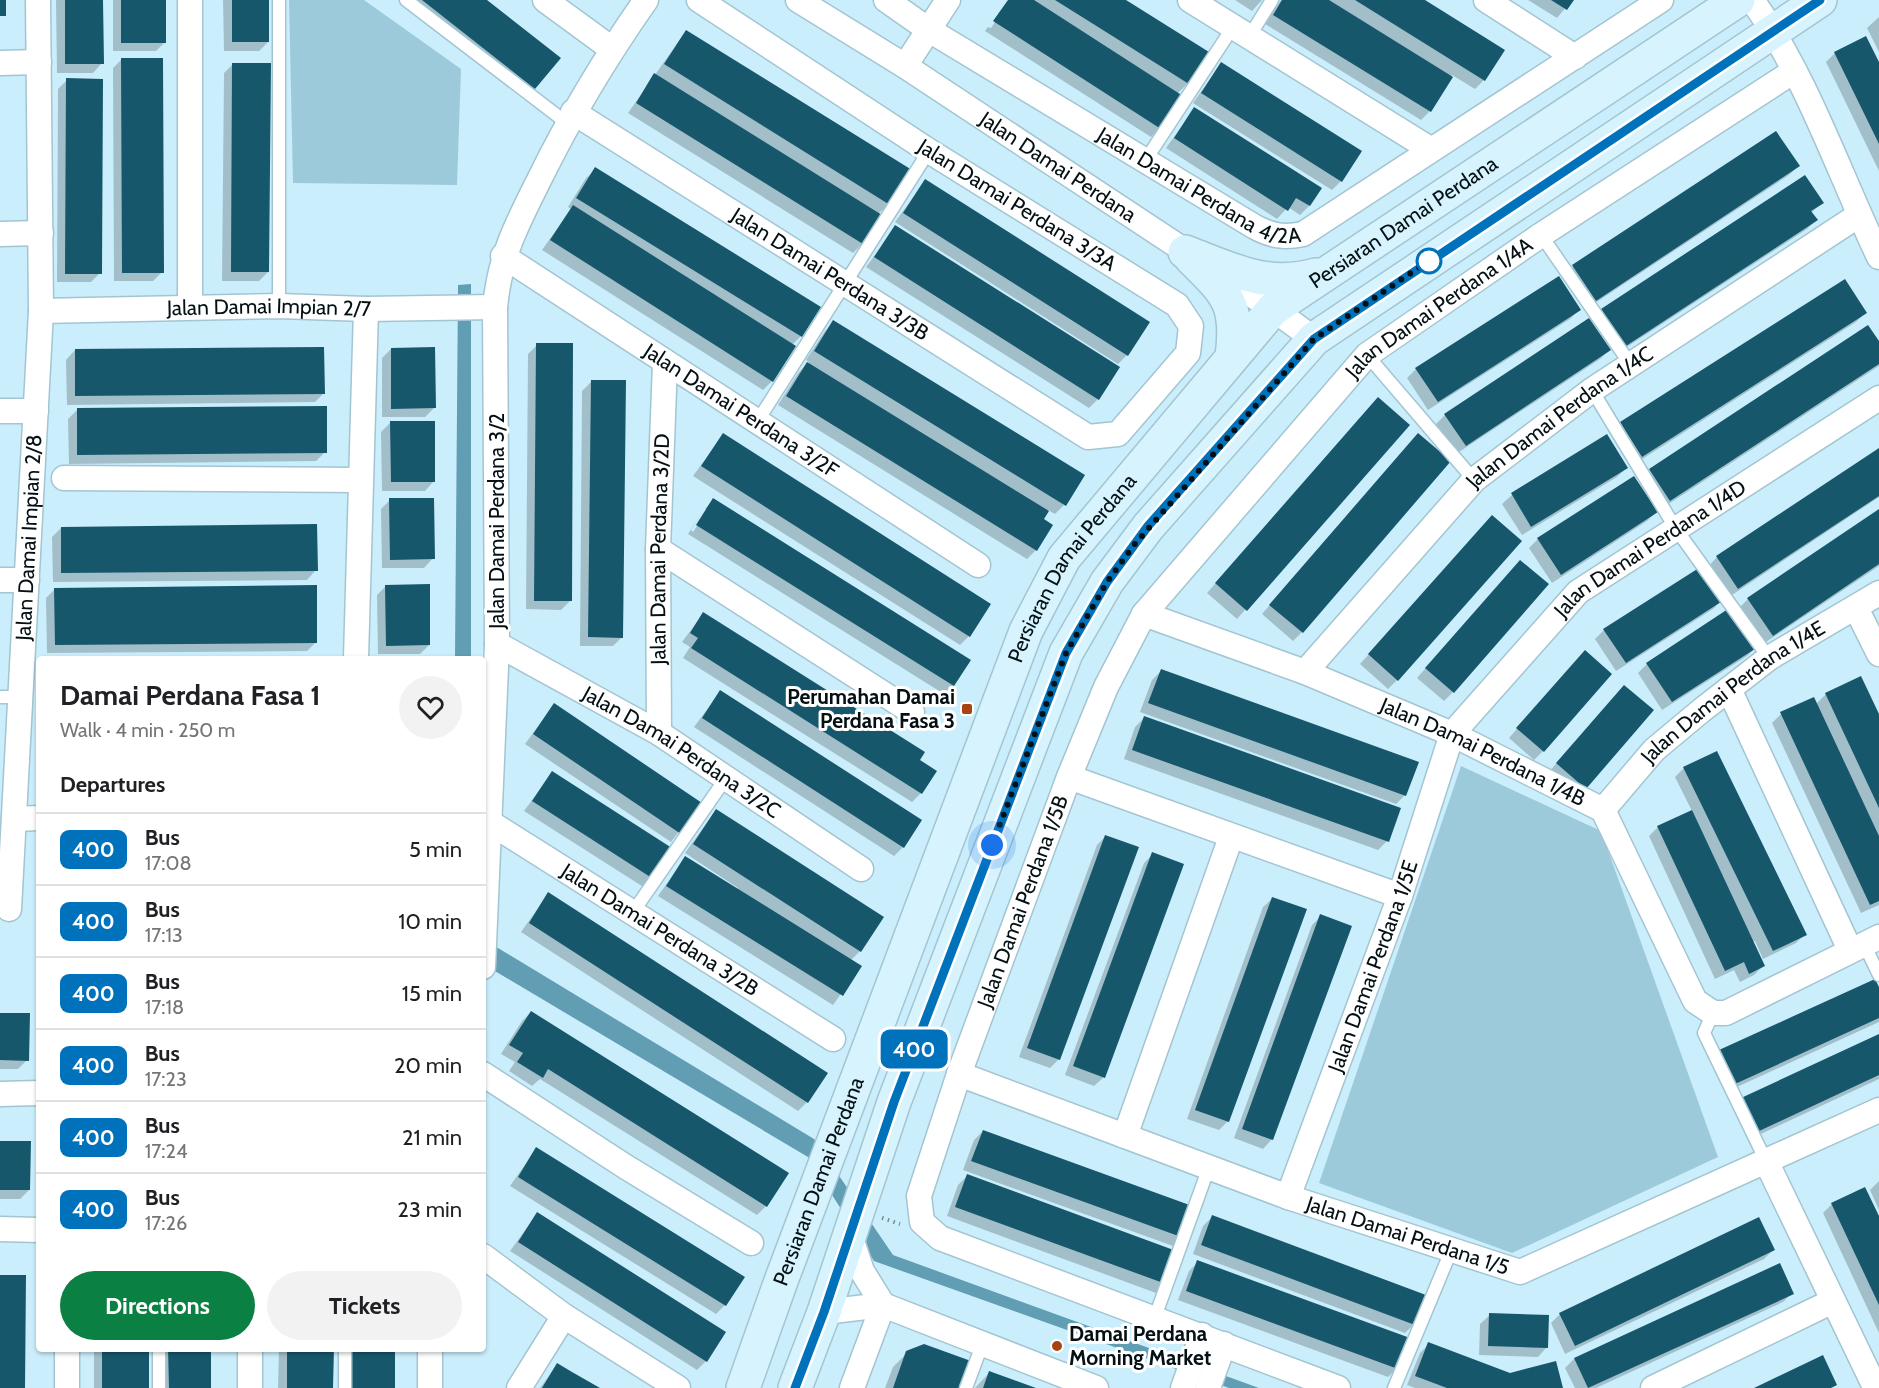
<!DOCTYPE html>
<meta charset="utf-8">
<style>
:root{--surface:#fff;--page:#f2f2f2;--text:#202124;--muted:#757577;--line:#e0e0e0;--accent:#0b8043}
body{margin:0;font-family:Cabin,sans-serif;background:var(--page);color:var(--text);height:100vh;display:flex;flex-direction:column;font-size:22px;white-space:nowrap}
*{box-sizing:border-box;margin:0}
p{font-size:20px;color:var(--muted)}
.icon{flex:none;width:33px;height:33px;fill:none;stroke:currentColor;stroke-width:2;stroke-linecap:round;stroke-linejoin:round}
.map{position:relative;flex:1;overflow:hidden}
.panel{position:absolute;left:36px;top:656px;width:450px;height:696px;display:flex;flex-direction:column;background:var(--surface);border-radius:6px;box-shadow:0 2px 4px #0004}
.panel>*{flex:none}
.badge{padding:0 12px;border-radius:9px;font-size:21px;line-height:39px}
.you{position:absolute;width:30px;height:30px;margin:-15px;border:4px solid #fff;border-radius:50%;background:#1a73e8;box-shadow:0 0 0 9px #1a73e833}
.map>.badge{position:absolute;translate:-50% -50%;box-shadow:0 0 0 3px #fff}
h2{padding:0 24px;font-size:22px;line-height:54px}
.round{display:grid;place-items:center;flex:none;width:63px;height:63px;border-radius:32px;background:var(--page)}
.summary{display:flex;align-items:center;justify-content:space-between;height:102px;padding:0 24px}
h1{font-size:28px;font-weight:700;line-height:45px}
.action{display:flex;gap:12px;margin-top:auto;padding:12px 24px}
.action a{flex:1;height:69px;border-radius:36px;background:var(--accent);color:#fff;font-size:24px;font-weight:700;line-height:69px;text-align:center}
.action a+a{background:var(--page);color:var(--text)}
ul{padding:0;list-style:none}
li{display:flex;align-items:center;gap:18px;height:72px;padding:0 24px;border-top:2px solid var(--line)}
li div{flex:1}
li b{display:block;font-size:22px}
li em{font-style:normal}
li .badge{min-width:66px;font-weight:700;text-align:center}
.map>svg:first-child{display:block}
.green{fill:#9ccadb}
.water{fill:#619db3}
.shadow{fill:#0003}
.building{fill:#16576b}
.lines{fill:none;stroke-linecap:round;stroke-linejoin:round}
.lane-casing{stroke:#a3c5d2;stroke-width:15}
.street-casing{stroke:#a3c5d2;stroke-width:27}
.secondary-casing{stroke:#a3c5d2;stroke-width:36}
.path{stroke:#738c95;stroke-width:4;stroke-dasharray:1.5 4.5;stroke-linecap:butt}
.lane{stroke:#fff;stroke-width:12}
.street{stroke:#fff;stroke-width:24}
.secondary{stroke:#d7f4fe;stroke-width:33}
.line-casing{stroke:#fff;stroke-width:14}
.line{stroke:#0072bc;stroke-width:9}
.walk{stroke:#041014;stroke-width:6;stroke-dasharray:0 10.8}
.stop-dot{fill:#fff;stroke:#0072bc;stroke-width:3}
.poi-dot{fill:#a84412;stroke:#fff;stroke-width:2}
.labels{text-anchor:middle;stroke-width:6;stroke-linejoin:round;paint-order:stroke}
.street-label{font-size:21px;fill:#041014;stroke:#fff}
.poi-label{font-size:21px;font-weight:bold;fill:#041014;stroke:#fff;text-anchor:end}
</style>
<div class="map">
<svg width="1879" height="1388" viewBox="0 0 1879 1388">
<rect width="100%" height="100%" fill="#cbeefc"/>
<!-- green -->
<path class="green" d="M289,0H364L461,69L457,185L293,183Z
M1461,766L1601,831L1718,1157L1512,1253L1319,1183Z"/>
<!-- water -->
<path class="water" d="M471,284V658H455L458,285Z
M483,939L814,1139L893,1255L1259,1388H1229L874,1261L808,1157L483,964Z"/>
<!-- shadow -->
<path class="shadow" d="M56,0H102V63L93,73H57Z
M113,0H165V42L156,51H113Z
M223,0H268V42L259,51H224Z
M402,0H485L558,58L525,97Z
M1009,0H1123L1207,53L1188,83L1177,94L1160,128L1151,137L985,31L988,27L991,28Z
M1235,0H1262L1252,11Z
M1281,0H1422L1484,80L1475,89L1452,75L1430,111L1421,120L1265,24Z
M1528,0H1572L1557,18Z
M1879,17V52L1867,28Z
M686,31L889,204L878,214L862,244L853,253L628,113Z
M1835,53L1879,65V171L1826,62Z
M122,59L162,272L153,281H114L113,68Z
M233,64L268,272L259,281H222L224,73Z
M1221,64L1341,181L1332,190L1193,103Z
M67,80L100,273L91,282H57L58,89Z
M1195,108L1320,188L1309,206L1300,215L1288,207L1277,219L1166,148Z
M1798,166L1789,175L1586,309L1564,276L1573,267Z
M596,169L801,336L791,346L793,347L772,381L763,390L542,250L571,209L568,207L586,178Z
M1804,177L1822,203L1811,213L1816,220L1807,229L1616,354L1593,319L1602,310Z
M925,181L1127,355L1118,364L895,222Z
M896,227L1098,399L1089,408L866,267Z
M1845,281L1865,313L1856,322L1633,465L1612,433L1621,424Z
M1579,310L1570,319L1428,410L1407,378L1416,369Z
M834,322L1064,505L1055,514L1048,510L1042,519L1036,550L1027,559L778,405L798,373L809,362L806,360L825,331Z
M1879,343V366L1661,509L1641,479L1650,470Z
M537,345L570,601L561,610L526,609L528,354Z
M391,349L434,408L425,417H382V358Z
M75,350L324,393L315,402L67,405L66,360Z
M1609,350L1600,359L1456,454L1436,424L1445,415Z
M591,382L622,637L613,646H580L582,391Z
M1369,408L1408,425L1237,619L1207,593Z
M77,410L325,452L316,461L69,464L68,419Z
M390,423L434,481L425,491H382L381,432Z
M723,435L969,636L960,645L693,476Z
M1607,436L1626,468L1617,477L1522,535L1502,504L1512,495Z
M1409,444L1302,632L1293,641L1262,614Z
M1879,450V497L1729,597L1708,567L1717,557Z
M390,500L433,558L424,568H382L381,509Z
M713,500L969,660L953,685L944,694L688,534L704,509L691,530L693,532L708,509H705Z
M1879,511V566L1763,644L1739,608L1748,599Z
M1656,512L1647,521L1552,583L1529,548L1538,539Z
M1483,526L1397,680L1388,689L1360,664Z
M61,528L316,570L307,580L53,582L52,537Z
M1511,571L1453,692L1444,701L1417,678Z
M386,586L429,645L420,654H378L377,595Z
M55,589L316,642L307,651L47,653L46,598Z
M1722,600L1713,609L1616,671L1595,639L1604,630Z
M703,614L918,761L921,793L912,802L683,658L690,647L682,642Z
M1756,647L1747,656L1662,710L1638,673L1647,664Z
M1576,661L1543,751L1534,760L1509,738Z
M1161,671L1405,795L1396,804L1140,712L1152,680Z
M720,692L903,847L894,856L694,727Z
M1826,694L1879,717V905L1861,913L1772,723L1781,714L1816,704Z
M1615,696L1585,788L1548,773Z
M554,705L700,804L671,842L525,744Z
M1144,718L1387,841L1378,850L1124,759L1135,727Z
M1684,768L1805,934L1796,943L1763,959L1755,941L1752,942L1763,966L1754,975L1740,982L1734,970L1715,979L1649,836L1658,827L1692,811L1675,777Z
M552,773L673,850L645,888L524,811Z
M716,810L860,951L850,961L860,967L833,1005L658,896L685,858L737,890L738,888L685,853Z
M1106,836L1059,1059L1050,1068L1019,1057L1097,845Z
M1153,854L1104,1077L1094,1086L1065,1075L1144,863Z
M548,894L807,1102L798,1111L521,932Z
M1273,898L1228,1121L1219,1130L1187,1119L1263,907Z
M1321,916L1272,1139L1263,1149L1234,1138L1312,925Z
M1879,991V1022L1726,1092L1711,1060L1720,1051Z
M531,1012L787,1174L766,1206L757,1215L540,1079L532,1086L509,1071L515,1062L501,1054L522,1021Z
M0,1014L27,1060L18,1069H0Z
M1879,1035V1079L1748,1140L1733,1108L1742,1099Z
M983,1131L1182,1237L1173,1246L963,1170L974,1140Z
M0,1143L29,1190L20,1199H0Z
M536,1149L725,1305L716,1314L510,1186Z
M967,1176L1165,1284L1156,1293L947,1216L958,1185Z
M1879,1181V1210L1870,1190Z
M1832,1204L1879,1220V1333L1823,1213Z
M537,1214L706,1361L697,1370L510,1251Z
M1212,1217L1414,1324L1405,1333L1193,1254L1203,1226Z
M1773,1250L1764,1259L1565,1354L1551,1323L1560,1314Z
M1198,1262L1397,1368L1388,1377L1178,1300L1189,1271Z
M1792,1293L1783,1302L1596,1388H1575L1565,1368L1574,1359Z
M1490,1315L1547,1347L1538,1357L1479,1355L1480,1324Z
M1429,1344L1509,1374L1561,1388H1415L1407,1385L1420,1353Z
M94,1348H148V1388H94Z
M160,1348H210V1388H160Z
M279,1348H332V1388H278Z
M344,1348H394L393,1388H344Z
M907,1353L959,1388H885L893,1367Z
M557,1365L597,1388H540Z
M990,1372L1033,1388H975Z"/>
<!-- building -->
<path class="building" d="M0,0H6V16H0Z
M65,0H103L104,64H65Z
M121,0H166V43H121Z
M232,0H269V42H232Z
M422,0H487L561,58L535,89Z
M1008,0H1034L1183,96L1161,129L993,21Z
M1055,0H1126L1209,52L1189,84Z
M1282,0H1329L1453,77L1431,112L1273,15Z
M1355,0H1425L1505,50L1485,81Z
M1551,0H1574L1567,10Z
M686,30L912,170L890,205L664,64Z
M1866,36L1879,62V144L1834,52Z
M121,58H163L164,273H122Z
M1221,62L1362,151L1342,182L1201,93Z
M232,63H271L269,272H231Z
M654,73L882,215L863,244L636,103Z
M66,78L103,79L102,274H65Z
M1194,107L1322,188L1310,206L1296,198L1288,211L1174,138Z
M1776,131L1800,166L1596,301L1572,265Z
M595,167L821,307L802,337L576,198Z
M1805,175L1824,203L1811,211L1818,220L1626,346L1601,309Z
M925,179L1150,322L1128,356L903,213Z
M573,205L796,346L773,382L550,240Z
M895,225L1120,367L1099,400L874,257Z
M1559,276L1581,310L1438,402L1415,368Z
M1845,279L1867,313L1642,457L1620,422Z
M1589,318L1611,350L1466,446L1444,414Z
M833,320L1085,475L1066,506L814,351Z
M1868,325L1879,341V364L1670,501L1649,469Z
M536,343H573L572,601H534Z
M324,347L325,394L75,396V349Z
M435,347L436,408L391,409V348Z
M807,362L1049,511L1044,519L1053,525L1037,551L786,396Z
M591,380H626L623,638L588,637Z
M1378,397L1410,425L1247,611L1215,583Z
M327,406V453L77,455V408Z
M390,421H435V482H391Z
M723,433L991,604L970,637L701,466Z
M1418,433L1451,461L1303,633L1269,605Z
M1607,434L1628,468L1531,527L1511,493Z
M1879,448V496L1738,589L1716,556Z
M1634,476L1658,512L1561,575L1537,538Z
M389,498H434L435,559L390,560Z
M713,498L971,660L954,686L696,525Z
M1879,509V564L1773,636L1747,598Z
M1492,515L1522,541L1398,681L1368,654Z
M317,524L318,571L61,573V527Z
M1520,560L1549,584L1454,693L1425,668Z
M1702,566L1724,600L1626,663L1603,629Z
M430,584V645L386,646L385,585Z
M317,585V643L55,645L54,588Z
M1731,607L1758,647L1672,702L1646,663Z
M703,612L925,752L920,760L937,771L922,794L691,648L698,638L690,633Z
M1585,650L1612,674L1544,752L1516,728Z
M1161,669L1419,762L1406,796L1148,703Z
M1861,676L1879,714V808L1825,693Z
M1624,685L1654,710L1586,789L1556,763Z
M720,690L922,820L904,848L702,718Z
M1814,697L1879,836V901L1870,905L1780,712Z
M554,703L702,803L681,834L533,734Z
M1144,716L1401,808L1389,842L1132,750Z
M1717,751L1807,935L1773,951L1683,767Z
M552,771L675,850L655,880L532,801Z
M716,809L884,917L861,952L693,844Z
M1692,810L1765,966L1749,974L1744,962L1725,971L1657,826Z
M1105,835L1139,847L1060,1060L1027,1048Z
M1152,852L1184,864L1105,1078L1073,1066Z
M685,856L862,966L843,996L666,886Z
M548,892L828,1073L808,1103L529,923Z
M1272,897L1307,909L1229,1122L1195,1110Z
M1320,914L1352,926L1273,1140L1242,1129Z
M1875,979L1879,987V1018L1735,1084L1719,1050Z
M531,1011L789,1173L767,1207L548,1069L543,1078L517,1062L523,1053L509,1045Z
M0,1013H30L29,1061L0,1060Z
M1879,1034V1075L1757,1132L1741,1098Z
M983,1130L1195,1207L1184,1238L971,1161Z
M0,1141H31L30,1190H0Z
M536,1147L745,1277L726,1306L518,1177Z
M967,1174L1179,1252L1166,1284L955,1207Z
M1865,1187L1879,1216V1305L1831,1203Z
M537,1212L726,1332L707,1362L518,1242Z
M1212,1215L1426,1295L1415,1325L1201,1245Z
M1759,1217L1775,1250L1575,1346L1559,1313Z
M1197,1260L1410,1338L1398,1369L1186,1291Z
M1780,1263L1794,1294L1588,1388L1574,1358Z
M0,1275H26L25,1388H0Z
M1489,1313L1549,1315L1548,1348L1488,1346Z
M1428,1342L1510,1373L1556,1361L1563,1388H1447L1415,1376Z
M924,1344L971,1361L961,1388H893L906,1351Z
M102,1348H149V1388H102Z
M168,1348H211V1388H169Z
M287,1348H334L333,1388H287Z
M352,1348H395V1388H352Z
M1823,1355L1837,1385L1831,1388H1754Z
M557,1363L572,1372L600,1388H542Z
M989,1371L1036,1388H983Z"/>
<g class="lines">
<defs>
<path id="lane" d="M279,0V306
M406,0L567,123
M1249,37L1272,0
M1145,161L1233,27
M1541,235L1631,365
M1367,355L1474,480
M1592,390L1676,529L1769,658
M757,422L929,151
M0,697H21
M633,912L726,778
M1864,944L1879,975
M1713,1013L1704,1033L1766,1161
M1155,1317L1209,1167
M159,1348V1388
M345,1388V1348
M966,1388L982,1345
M1394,1388L1451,1251"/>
<g id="street">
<path d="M545,0L612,49"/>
<path id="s1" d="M798,0L905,66L1273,309L1314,339"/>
<path id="s2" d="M886,0L929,30L1255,227C1272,236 1284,238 1303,234L1661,0"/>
<path d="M1190,0L1430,149"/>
<path d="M1486,0L1575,57"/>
<path d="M1752,0C1807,77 1838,171 1879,257"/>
<path d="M0,63L39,62"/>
<path d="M905,66L948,0"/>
<path id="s3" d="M573,112L1088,437L1118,434L1188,353L1191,326L1177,305L929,151L699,0"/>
<path d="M0,234L41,233"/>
<path id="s4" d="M503,256L978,565"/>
<path d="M190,307V0"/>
<path id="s5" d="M41,311L279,306L366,309L495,307"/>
<path d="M0,411H36"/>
<path d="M64,478L360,480"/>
<path d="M658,549L912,712"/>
<path d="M0,580H27"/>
<path d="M1856,608L1879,654"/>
<path id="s6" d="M1144,614L1305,672L1452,734L1603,810L1695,1001L1713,1013H1726L1879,937"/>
<path id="s7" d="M497,644L659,733L861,869"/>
<path d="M356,658L366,309"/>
<path id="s8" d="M1305,672L1474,480L1592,390L1859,215"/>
<path d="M1729,689L1850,950"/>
<path id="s9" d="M659,733L658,549L665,363"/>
<path d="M1069,777L1400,896"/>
<path id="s10" d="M1603,810L1654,750L1702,710L1769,658L1879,593"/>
<path d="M14,819L39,818"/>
<path id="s11" d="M489,822L833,1039"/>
<path id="s12" d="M9,909L41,311L38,0"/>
<path d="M483,967L497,644L495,307C500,255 517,224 540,178C571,115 606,57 646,0"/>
<path d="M483,1074L626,1167L751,1243"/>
<path id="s13" d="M959,1074L1288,1197L1520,1272L1879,1110"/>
<path d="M0,1094L39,1093"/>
<path d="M1125,1136L1231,837"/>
<path d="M1766,1161L1874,1385"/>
<path id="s14" d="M1288,1197L1400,896L1452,734L1578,592L1879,398"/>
<path d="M0,1229L39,1230"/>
<path d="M850,1235L862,1271L883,1305"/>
<path d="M483,1256L564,1316L678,1388"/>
<path d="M824,1312L883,1305L1096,1388"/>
<path d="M67,1348V1388"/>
<path d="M250,1348V1388"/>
<path d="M430,1388V1348"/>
<path d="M519,1388L564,1316"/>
<path d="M852,1388L883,1305"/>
<path d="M1183,1388L1202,1335"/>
<path d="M1208,1388L1224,1344"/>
<path id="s15" d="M1338,1388L940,1238L922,1222L919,1196L959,1074L1069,777L1106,687L1144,614L1367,355L1541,235L1794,71"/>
<path d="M1653,1388L1833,1301"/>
</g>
<g id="secondary">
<path d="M1185,252C1231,269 1266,289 1316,275"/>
<path d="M1191,258C1227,294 1239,303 1232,357"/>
<path id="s16" d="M743,1388L781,1281L1026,631L1064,558L1273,309L1738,0"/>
<path d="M795,1388L824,1312L894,1102L1066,653L1107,582L1148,527L1314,339L1820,0"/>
</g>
</defs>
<!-- lane casing -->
<use href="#lane" class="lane-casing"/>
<!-- street casing -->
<use href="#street" class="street-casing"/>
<!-- secondary casing -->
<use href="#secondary" class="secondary-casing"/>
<!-- path -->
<path class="path" d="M882,1218L900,1224"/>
<!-- lane -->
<use href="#lane" class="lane"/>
<!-- street -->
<use href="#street" class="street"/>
<!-- secondary -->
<use href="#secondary" class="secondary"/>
</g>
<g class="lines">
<defs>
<path id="line" d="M795,1388L824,1312L894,1102L1066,653L1107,582L1148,526L1314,339L1820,0"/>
</defs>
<!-- line casing -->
<use href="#line" class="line-casing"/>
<!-- line -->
<use href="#line" class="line"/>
<!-- walk -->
<path class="walk" d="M992,845L1066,653L1107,582L1134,545L1314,339L1436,256L1429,261"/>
</g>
<!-- markers -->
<circle class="stop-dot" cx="1429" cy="261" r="12"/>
<g class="poi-dot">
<rect x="961" y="703" width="12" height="12" rx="3"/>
<circle cx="1057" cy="1346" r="6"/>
</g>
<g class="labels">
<!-- street labels -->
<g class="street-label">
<text dy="7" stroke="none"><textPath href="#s1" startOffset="309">Jalan Damai Perdana</textPath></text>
<text dy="7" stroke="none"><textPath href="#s2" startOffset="366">Jalan Damai Perdana 4/2A</textPath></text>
<text transform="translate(1017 205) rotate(32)" y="7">Jalan Damai Perdana 3/3A</text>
<text dy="7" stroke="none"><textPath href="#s16" startOffset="1372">Persiaran Damai Perdana</textPath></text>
<text dy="7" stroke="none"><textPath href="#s3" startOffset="304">Jalan Damai Perdana 3/3B</textPath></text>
<text dy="7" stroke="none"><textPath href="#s5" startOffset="228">Jalan Damai Impian 2/7</textPath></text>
<text dy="7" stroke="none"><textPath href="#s15" startOffset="1528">Jalan Damai Perdana 1/4A</textPath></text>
<text dy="7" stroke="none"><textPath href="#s4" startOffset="284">Jalan Damai Perdana 3/2F</textPath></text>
<text dy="7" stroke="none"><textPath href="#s8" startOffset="362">Jalan Damai Perdana 1/4C</textPath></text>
<text transform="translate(497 521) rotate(-90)" y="7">Jalan Damai Perdana 3/2</text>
<text dy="7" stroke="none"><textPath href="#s12" startOffset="372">Jalan Damai Impian 2/8</textPath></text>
<text dy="7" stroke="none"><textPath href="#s9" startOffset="184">Jalan Damai Perdana 3/2D</textPath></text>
<text dy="7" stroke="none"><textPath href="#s14" startOffset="765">Jalan Damai Perdana 1/4D</textPath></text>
<text dy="7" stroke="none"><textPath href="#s16" startOffset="886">Persiaran Damai Perdana</textPath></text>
<text dy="7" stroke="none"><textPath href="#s10" startOffset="177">Jalan Damai Perdana 1/4E</textPath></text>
<text dy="7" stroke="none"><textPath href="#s7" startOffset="214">Jalan Damai Perdana 3/2C</textPath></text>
<text dy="7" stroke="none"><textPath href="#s6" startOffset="366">Jalan Damai Perdana 1/4B</textPath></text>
<text dy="7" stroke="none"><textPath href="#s15" startOffset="788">Jalan Damai Perdana 1/5B</textPath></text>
<text dy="7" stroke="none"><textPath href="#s11" startOffset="202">Jalan Damai Perdana 3/2B</textPath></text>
<text dy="7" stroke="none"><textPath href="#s14" startOffset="246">Jalan Damai Perdana 1/5E</textPath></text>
<text dy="7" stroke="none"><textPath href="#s16" startOffset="220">Persiaran Damai Perdana</textPath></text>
<text dy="7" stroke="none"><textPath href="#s13" startOffset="477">Jalan Damai Perdana 1/5</textPath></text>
</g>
<!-- poi labels -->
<g class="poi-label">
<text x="955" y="704">Perumahan Damai<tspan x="955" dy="24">Perdana Fasa 3</tspan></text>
<text x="1069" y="1341" text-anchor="start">Damai Perdana<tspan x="1069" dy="24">Morning Market</tspan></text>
</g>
</g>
</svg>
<div class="you" style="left:992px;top:845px"></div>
<b class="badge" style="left:914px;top:1049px;background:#0072bc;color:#fff">400</b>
<section class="panel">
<div class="summary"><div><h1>Damai Perdana Fasa 1</h1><p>Walk · 4 min · 250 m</p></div><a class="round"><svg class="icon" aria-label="heart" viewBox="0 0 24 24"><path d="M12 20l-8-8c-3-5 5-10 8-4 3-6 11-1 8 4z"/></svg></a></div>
<h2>Departures</h2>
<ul>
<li><span class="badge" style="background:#0072bc;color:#fff">400</span><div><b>Bus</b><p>17:08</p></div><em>5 min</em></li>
<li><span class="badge" style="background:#0072bc;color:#fff">400</span><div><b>Bus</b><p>17:13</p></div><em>10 min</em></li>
<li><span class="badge" style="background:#0072bc;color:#fff">400</span><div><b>Bus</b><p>17:18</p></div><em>15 min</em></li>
<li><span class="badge" style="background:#0072bc;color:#fff">400</span><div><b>Bus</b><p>17:23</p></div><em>20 min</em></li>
<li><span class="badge" style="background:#0072bc;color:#fff">400</span><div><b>Bus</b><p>17:24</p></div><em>21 min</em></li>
<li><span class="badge" style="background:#0072bc;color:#fff">400</span><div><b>Bus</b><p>17:26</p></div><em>23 min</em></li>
</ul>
<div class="action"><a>Directions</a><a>Tickets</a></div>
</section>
</div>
